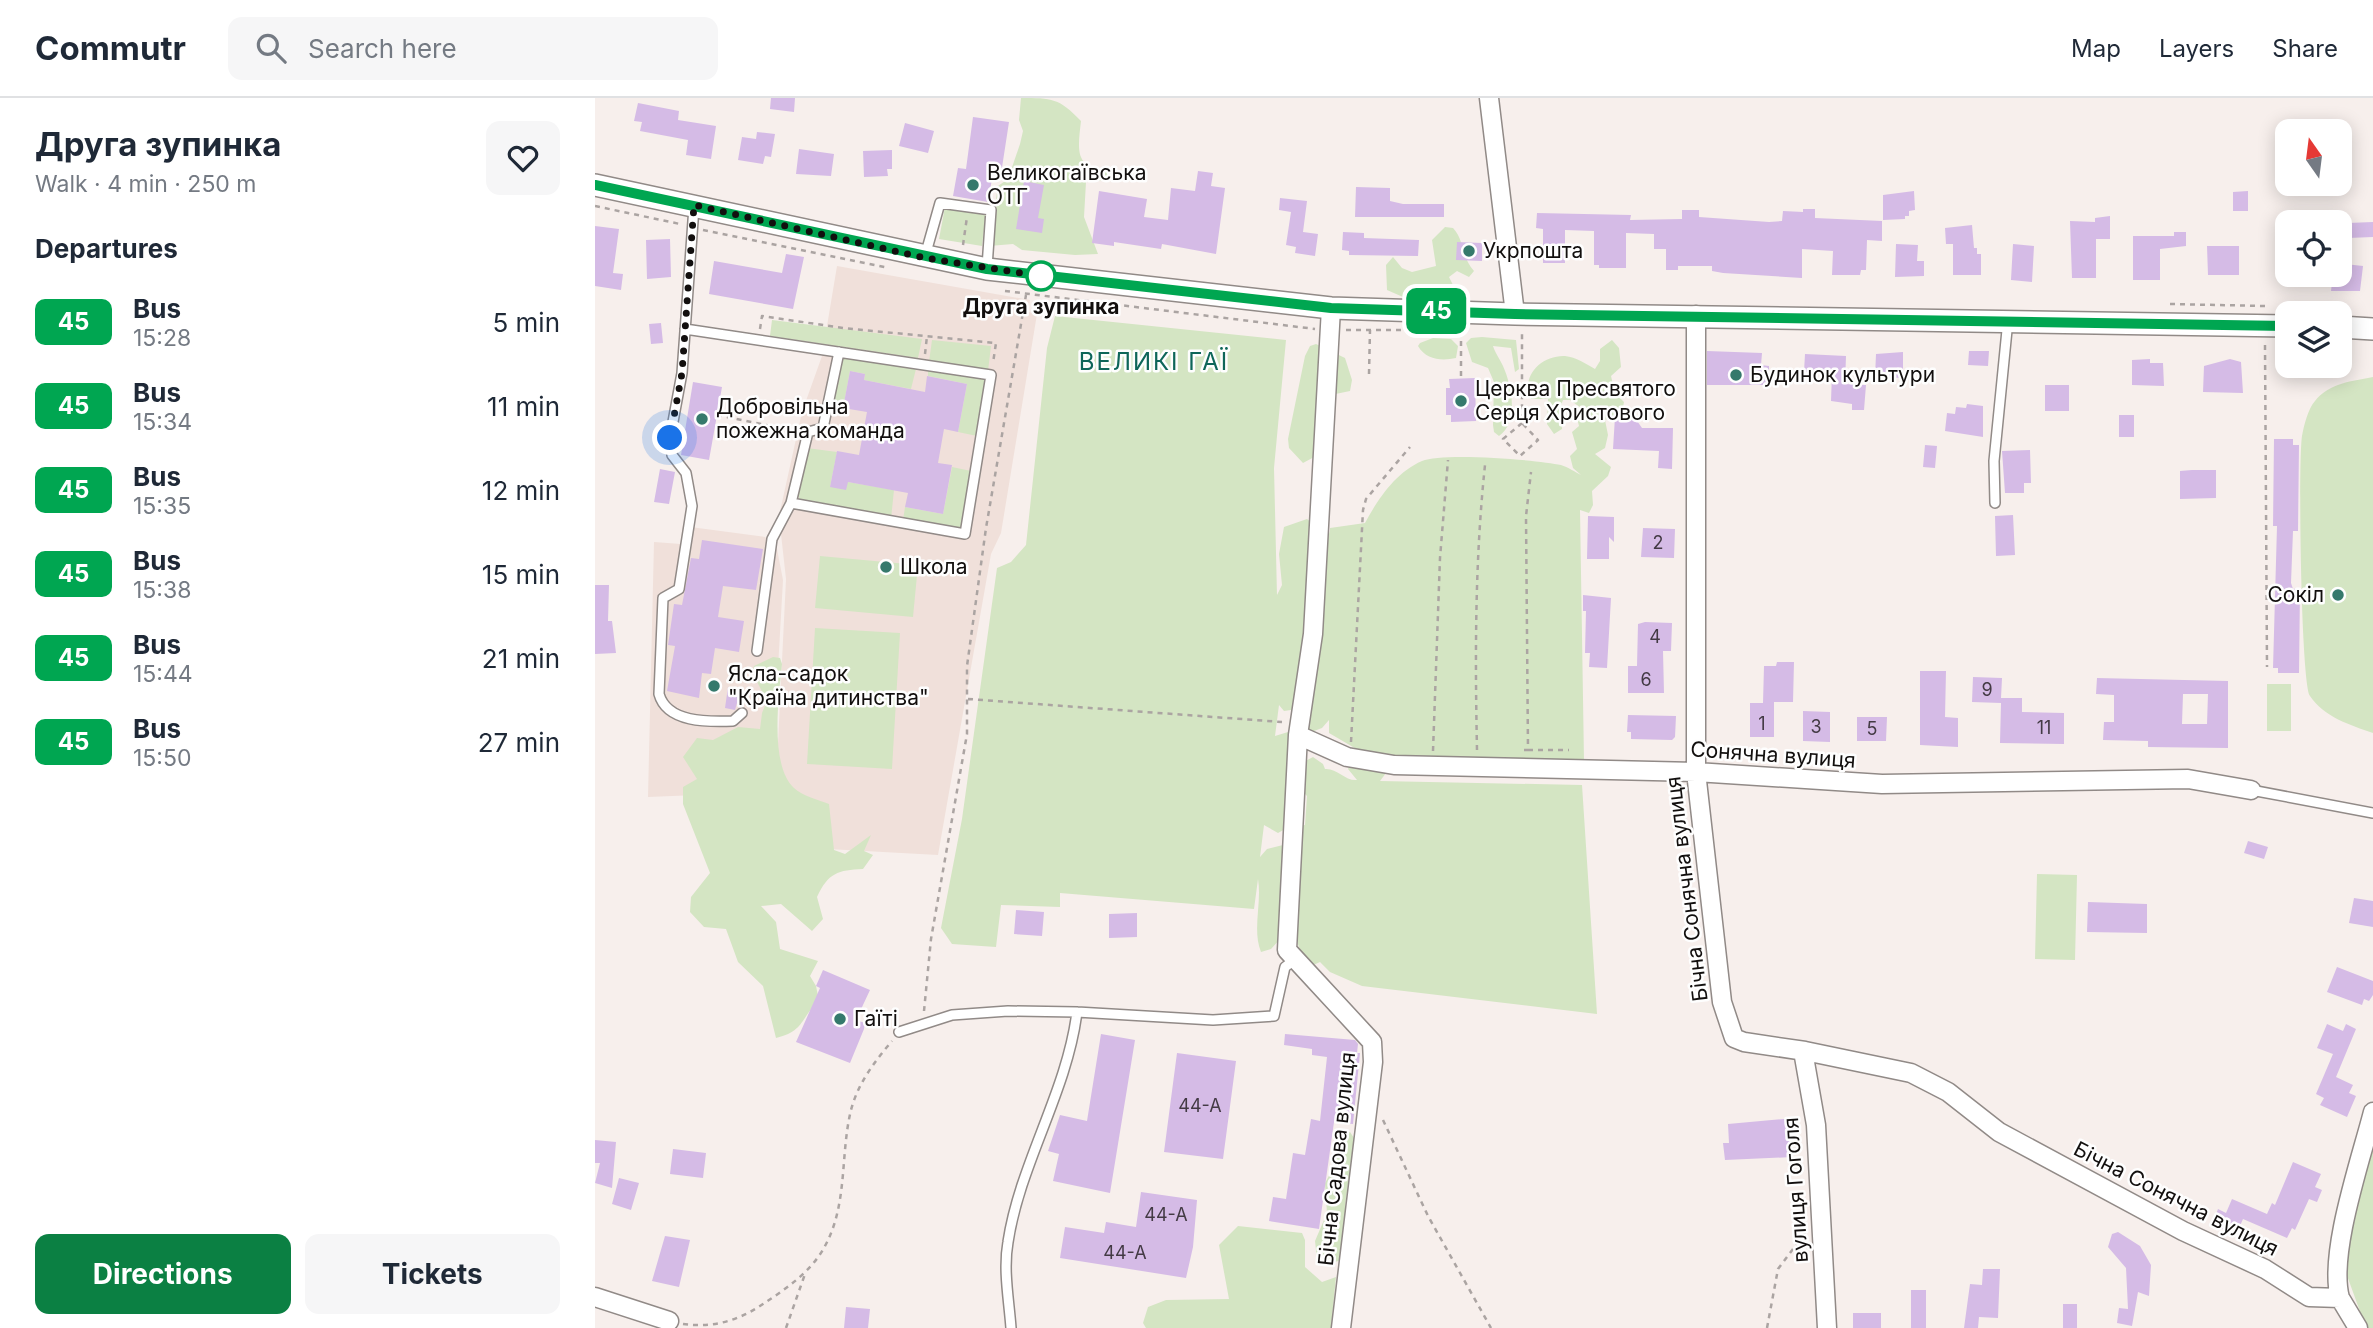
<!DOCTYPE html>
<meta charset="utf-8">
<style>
:root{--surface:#fff;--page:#f6f6f7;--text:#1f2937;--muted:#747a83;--line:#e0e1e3;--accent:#0b8043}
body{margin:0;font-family:Inter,sans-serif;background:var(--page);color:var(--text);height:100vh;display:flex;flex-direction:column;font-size:26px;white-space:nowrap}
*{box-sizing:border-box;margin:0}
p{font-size:23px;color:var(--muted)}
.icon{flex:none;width:38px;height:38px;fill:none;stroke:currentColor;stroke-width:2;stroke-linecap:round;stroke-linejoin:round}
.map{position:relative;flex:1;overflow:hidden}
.side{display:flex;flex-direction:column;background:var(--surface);width:595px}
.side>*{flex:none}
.badge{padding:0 14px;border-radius:10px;font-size:24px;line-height:46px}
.needle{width:46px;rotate:346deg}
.fabs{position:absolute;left:1680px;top:21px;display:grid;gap:14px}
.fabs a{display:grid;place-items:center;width:77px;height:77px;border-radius:14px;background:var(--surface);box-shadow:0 4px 18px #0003;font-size:35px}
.you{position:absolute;width:35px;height:35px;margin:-18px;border:5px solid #fff;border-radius:50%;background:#1a73e8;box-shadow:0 0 0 10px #1a73e833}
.map>.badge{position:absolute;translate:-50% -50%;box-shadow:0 0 0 4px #fff}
h2{padding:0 35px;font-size:26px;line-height:63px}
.round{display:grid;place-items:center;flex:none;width:74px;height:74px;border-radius:14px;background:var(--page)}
.overview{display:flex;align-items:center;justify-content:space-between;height:119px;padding:0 35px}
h1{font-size:33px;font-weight:700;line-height:52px}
.cta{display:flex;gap:14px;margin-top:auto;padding:14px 35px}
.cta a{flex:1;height:80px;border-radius:14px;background:var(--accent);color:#fff;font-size:28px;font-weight:700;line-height:80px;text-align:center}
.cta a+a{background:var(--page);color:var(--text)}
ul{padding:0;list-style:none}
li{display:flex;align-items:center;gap:21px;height:84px;padding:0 35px}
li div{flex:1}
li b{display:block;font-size:26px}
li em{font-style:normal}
li .badge{min-width:77px;font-weight:700;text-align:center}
header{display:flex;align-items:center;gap:42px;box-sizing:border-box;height:98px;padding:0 35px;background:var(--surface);border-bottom:2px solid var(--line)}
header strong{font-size:33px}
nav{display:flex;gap:38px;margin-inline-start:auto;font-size:24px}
.search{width:490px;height:63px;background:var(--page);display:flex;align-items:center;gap:18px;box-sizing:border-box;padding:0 24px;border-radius:14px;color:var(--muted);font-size:26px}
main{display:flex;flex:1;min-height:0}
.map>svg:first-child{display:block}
.built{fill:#f0e0da}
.green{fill:#d4e5c3}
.building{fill:#d5bbe6;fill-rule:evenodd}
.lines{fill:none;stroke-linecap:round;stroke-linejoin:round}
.service-casing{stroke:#918a87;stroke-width:12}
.minor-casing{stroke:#918a87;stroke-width:21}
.tertiary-casing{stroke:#918a87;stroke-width:24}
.path{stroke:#aba4a2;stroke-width:2.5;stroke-dasharray:5 5;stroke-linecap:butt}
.service{stroke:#fff;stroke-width:9}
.minor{stroke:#fff;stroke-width:18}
.tertiary{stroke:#fff;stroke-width:21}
.line-casing{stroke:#fff;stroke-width:16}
.line{stroke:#00a651;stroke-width:10}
.walk{stroke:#120f0e;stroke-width:7;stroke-dasharray:0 12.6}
.poi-dot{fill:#35796c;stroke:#fefefe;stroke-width:2.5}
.stop-dot{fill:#fff;stroke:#00a651;stroke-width:3.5}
.labels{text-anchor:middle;stroke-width:5;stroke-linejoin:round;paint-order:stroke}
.number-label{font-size:18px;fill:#433a44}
.poi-label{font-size:21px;fill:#120f0e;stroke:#fefefe;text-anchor:start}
.stop-label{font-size:21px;font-weight:bold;fill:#120f0e;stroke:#fefefe}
.street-label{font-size:21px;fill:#120f0e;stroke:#fefefe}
.quarter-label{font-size:24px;letter-spacing:2px;fill:#0e6659;stroke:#fefefe}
</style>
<header>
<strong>Commutr</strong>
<div class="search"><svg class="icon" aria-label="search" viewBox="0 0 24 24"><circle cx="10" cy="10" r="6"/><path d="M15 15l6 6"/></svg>Search here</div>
<nav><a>Map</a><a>Layers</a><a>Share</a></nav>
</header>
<main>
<section class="side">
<div class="overview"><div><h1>Друга зупинка</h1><p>Walk · 4 min · 250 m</p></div><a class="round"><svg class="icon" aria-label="heart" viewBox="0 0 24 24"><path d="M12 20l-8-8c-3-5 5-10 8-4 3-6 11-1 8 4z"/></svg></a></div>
<h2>Departures</h2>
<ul>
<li><span class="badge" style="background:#00a651;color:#fff">45</span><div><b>Bus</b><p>15:28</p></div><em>5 min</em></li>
<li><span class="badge" style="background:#00a651;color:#fff">45</span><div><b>Bus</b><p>15:34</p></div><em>11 min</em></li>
<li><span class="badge" style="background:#00a651;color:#fff">45</span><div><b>Bus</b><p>15:35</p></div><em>12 min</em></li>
<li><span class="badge" style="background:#00a651;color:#fff">45</span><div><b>Bus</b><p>15:38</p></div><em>15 min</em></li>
<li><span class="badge" style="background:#00a651;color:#fff">45</span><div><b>Bus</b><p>15:44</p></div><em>21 min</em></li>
<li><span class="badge" style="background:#00a651;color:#fff">45</span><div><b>Bus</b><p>15:50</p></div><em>27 min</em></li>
</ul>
<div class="cta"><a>Directions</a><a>Tickets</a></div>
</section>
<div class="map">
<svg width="1778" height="1230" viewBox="0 0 1778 1230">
<rect width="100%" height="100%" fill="#f7efec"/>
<!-- built -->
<path class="built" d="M242,168L435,202L433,214L442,216L406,435L396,456L343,757L178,748L191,481L184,418L207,314L227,258Z
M88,428L170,439L182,451L188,482L176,694L53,699L59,444L86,446Z"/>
<!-- green -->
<path class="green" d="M426,0C457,0 464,0 486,23C482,57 480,72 520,71L528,80L491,84L489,119L503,156L480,157L427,152L418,146L394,148L403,88L413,81L425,46L428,33L424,22Z
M350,109L391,115L387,148L344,141Z
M850,129L858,130C870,143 866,159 879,173L874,179L862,173L854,179L862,195L855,204L838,207L821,194L808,199L792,192L791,167L798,159L807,170L817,174L841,168L837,142Z
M460,218L691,242L679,370L682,497L687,487L684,456L689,429L712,421L717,425L731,423L735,436V430L770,425C783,401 801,374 827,363C848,354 943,362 966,367C973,369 980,374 986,377L978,370L975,358L982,351L977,334L984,328L982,320L989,312L975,302H968L965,310L967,331L959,336L952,326L953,301H936C925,279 946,257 970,258C981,259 991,266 1000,271L1005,263V251L1017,242L1024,250L1026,269L1016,278L1020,295L1029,304L1027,314L1010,322L1013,337L1010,350L1000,356L1016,369L1013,378L997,393L998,407L994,415L985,412L989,663L770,656L734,635V622L727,630L711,636L696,612L689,613L684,607L680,638L693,634L700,638L699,726L683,735L669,727L665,759L672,751L688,747L696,762L686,840L676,851L666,854C657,831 667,806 663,781L659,811L465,795V809L406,807L401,849L357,846L346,830L367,721L402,470L416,464L431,447L452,250Z
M177,222L327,241L323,260L175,238Z
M887,239L921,242L924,271L920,274L916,250L898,248C900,255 905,261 908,268C917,288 924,324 904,338L899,334L898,327L899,284L893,270L877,264L871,245L876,240Z
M838,240L856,241L863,248L861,260C847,263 831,262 823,248L825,245Z
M337,242L396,248L393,273L334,264Z
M721,246L750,260L757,282L755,293L726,299L721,358L708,365L694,350L693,341L710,258L715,248Z
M247,259L321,271L316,291L269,282L270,276L255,273L248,310L238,303Z
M333,272L391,280L382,338L363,334L372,286L333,278Z
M1778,279V635C1755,627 1729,619 1715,598C1706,584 1703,364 1707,338C1709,327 1713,311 1720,303C1734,285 1758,283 1778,279Z
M212,350L242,354L235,389L253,384L299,392L296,421L208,405L202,397Z
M357,369L376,373L367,429L361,432L308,422L310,409L348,416Z
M225,458L323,467L318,519L220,510Z
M220,530L305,535L297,671L212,666Z
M178,559L185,560L187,566C184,597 174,667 199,690C207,698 224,702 234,706L239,752L250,756L276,737L269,753L278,757L268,771C243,772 233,775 222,799L228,821L217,833L186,806L166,808L181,824L185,851L223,863L215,878L221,888L224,903C205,920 210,933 181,940L168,888L143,864L131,831L109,829L95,814L96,799L115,775L88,706V689L102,681L88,659L102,640L118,642L143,629L165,631L167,615L172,603L157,574L159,568Z
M1672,586H1696V633H1672Z
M718,659L728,666L730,671C742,670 750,683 762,682L753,671L755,665L775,662L791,675L785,683L987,687L1002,916L767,888L735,874L725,864L714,869C686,826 700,776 705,728L710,727L712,698L704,690L705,666Z
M1442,776L1482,777L1480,862L1440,861Z
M755,1034L759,1040L750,1108L752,1152L746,1162L731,1167L722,1161L720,1143L732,1115L730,1085L740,1067L742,1037Z
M1778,1049V1230H1771L1750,1172L1757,1127Z
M643,1128L707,1135L710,1142V1169L727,1184L741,1179L736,1230H551L548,1225L553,1209L571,1202L634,1201L624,1147Z"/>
<!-- building -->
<path class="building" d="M176,0H200L199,14L175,11Z
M43,5L84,13L83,22L121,28L116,61L91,57L93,42L45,33L47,24L39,23Z
M378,19L414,24L406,76L398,75L393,104L358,98L363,70L371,71Z
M310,25L339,33L333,55L304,48Z
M162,34L180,36L176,59L170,58L168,66L143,62L147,39L161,41Z
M204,51L239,56L236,78L201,76Z
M297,52V71H292L293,78L269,79L268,53Z
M603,73L618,75L616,88L630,90L621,156L567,146L566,151L519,144V148L497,145L504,93L552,101L549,119L573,122L576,90L600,93Z
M429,83L449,87L443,120L449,121L447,135L421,131Z
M761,89L795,90V103L808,106H849V119H760Z
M1319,93L1320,112L1314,113V118H1310V121L1288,122V97Z
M1653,93V113H1638V94Z
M685,100L712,103L708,134L723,136L720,158L700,155L701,149L691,147L696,114L684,112Z
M1208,111H1220V120L1287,123V143L1272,142L1271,172H1266L1265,177H1237L1238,153L1207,151V180L1128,175L1117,173V168H1083V172H1071V151H1059V136L1031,135V170H1004V167H999V133L970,132V165H948V131L941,130L942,115L1036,117L1035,122L1087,121V112H1104V119L1174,124L1187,123L1188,113L1208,114Z
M1515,118V141H1501V180H1477L1475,123L1500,124V120Z
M1778,124V139L1753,140V125Z
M1377,127L1379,150H1382V156H1386V177H1358V146H1351L1350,130Z
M0,128L24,131L18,175L28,176L26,192L0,188Z
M748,134L769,135V140L824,142L823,158L754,157V153L747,152Z
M1579,134H1591V148L1565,151V182H1538V138H1579Z
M75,141L76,179L52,181L51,142Z
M862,144L887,145V163L861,162Z
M1301,146L1323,147L1322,163H1329V178L1300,179Z
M1418,146L1439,148L1437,184L1416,182Z
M1612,148H1644V177H1613Z
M191,156L209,159L198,211L114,196L119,163L187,175Z
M1750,166L1768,168L1765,193H1736L1738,177H1745Z
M66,225L68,245L56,246L54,226Z
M1112,253L1167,255L1166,267L1174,268V287H1112Z
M1374,253H1394L1393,268L1373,267Z
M1308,254V280L1280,279L1281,256Z
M1210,256L1251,258L1250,286L1271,287L1269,312H1257V306L1236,303L1237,275L1209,274Z
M1555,261V265H1568L1569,288L1537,287V262Z
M1635,261L1646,264L1648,295L1608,294L1609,268Z
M255,273L270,276L269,282L330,294L332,278L372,286L363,334L349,331L343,365L357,367L348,416L310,409L313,395L253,384L251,392L235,389L242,353L264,357L272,314L248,310Z
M880,280L881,323L856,324V317H851V290H855L854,281Z
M98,284L127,289L114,362L86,357Z
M1450,287H1474V313H1450Z
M1372,306L1388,308V339L1350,333L1352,315L1360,316L1361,309L1371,310Z
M1524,317H1539V339H1524Z
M1020,319L1040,320L1047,330H1078L1077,371L1063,370L1064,353L1018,351Z
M1679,341H1698V347H1704L1703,433H1698L1696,485L1698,491L1705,490L1704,575H1683V570H1678L1682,428H1678Z
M1330,347L1342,348L1340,370L1328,369Z
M1435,352L1436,385H1429V395H1410L1407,353Z
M65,371L80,374L74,406L59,404Z
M1597,372H1621V400L1585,401V373Z
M1418,417L1420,457L1401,458L1400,418Z
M993,418L1019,419V444L1014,439V461H992Z
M1048,430L1080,431L1079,460L1046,459Z
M107,442L168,451L161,492L128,488L123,519L149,523L144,554L120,550L116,576L107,575L104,600L72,593L80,548L73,547L79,506L87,507L96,460L104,461Z
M0,487H14L13,523H17L21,555L0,556Z
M988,497L1016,500L1012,570L994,569L995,555H990L991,513H988Z
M1050,524L1077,525L1076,553H1068L1069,595H1033V568H1042L1043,526Z
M1182,564H1199L1198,604H1179V639H1155V605H1168L1169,568H1181Z
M1325,573H1351L1350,619L1363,620V649L1325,647Z
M1378,579L1407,580L1406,600H1427V614L1469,615V646L1405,645L1406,605L1377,604Z
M1502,580L1633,583V650L1553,649V643L1508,642L1509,624H1519V597L1501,596ZM1588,596H1613L1612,626H1587Z
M133,589L146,591L140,612L130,610Z
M1208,613L1235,614V644L1208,643Z
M1033,617L1081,618L1080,639L1077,642L1036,641V634H1032Z
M1262,619H1292L1291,643H1262Z
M1653,743L1673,749L1669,761L1649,755Z
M1759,800L1778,803V829L1754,825Z
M1493,804L1552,806V835L1492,834Z
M421,812L449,814L447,838L419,836Z
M542,815V839L514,840V816Z
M1742,869L1778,883V897L1774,903L1769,901L1767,907L1732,894Z
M228,872L275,892L261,922L270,925L269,931L255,965L201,944L225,890L221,888Z
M1732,926L1748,933L1751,926L1761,931L1741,979L1758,987L1754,995L1761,998L1752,1019L1725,1007L1729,1000L1721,996L1738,956L1722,950Z
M506,936L540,942L515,1095L458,1083L464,1056L453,1053L465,1017L492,1023Z
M690,936L760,942L763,946L762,955H765L758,1026L739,1024L724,1131L674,1123L678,1099L691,1101L698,1055L710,1057L716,1021L725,1023L732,959L717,957V951L689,947Z
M582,955L641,963L628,1061L569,1054Z
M1200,1020L1202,1047L1196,1048L1197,1059L1130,1062L1128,1045H1134L1133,1026Z
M0,1042L21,1044L17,1090L0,1085L5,1065H0Z
M78,1051L111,1055L108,1080L75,1076Z
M1698,1064L1726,1076L1720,1089L1727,1092L1722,1104L1714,1101L1700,1132L1697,1130L1692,1140L1648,1121L1641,1137L1617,1126L1623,1111L1631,1115L1637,1101L1672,1116L1677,1105L1680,1107Z
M24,1080L44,1085L36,1112L17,1106Z
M546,1094L602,1102L598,1149L591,1180L465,1160L470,1129L509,1135L511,1124L541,1129Z
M1523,1134L1545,1148L1556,1167L1554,1198L1543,1194L1537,1228L1522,1225L1524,1210L1533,1211L1531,1170L1513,1149L1517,1136Z
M70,1138L95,1142L84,1189L57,1183Z
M1388,1171H1405L1403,1220L1384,1219L1383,1230H1369L1375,1186L1387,1187Z
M1316,1192H1331V1230H1316Z
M1468,1206H1482V1230H1468Z
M251,1209L275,1211L273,1230H249Z
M1258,1215H1286V1230H1258Z"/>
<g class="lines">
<defs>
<path id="service" d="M99,109L87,275L75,340L77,357L91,375L97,408L84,491L68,500L64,596C72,625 113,624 138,623L147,615
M330,158L345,105L396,112L392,169
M90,231L396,277L370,436L196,405L213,334L228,330L244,254
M1400,405L1399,363L1413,222
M162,553L177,441L196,405
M1656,692L1778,715
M304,934L357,917L413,913L482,914L618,922L679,918L690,869L701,861
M416,1230C414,1202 408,1172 413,1144C425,1065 472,994 482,914"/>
<path id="minor" d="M894,0L920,216
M736,210L718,536L703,637L692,852L777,944L778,964L746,1230
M1101,217V674L1127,904L1139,940L1149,944L1210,953L1316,975L1353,994L1404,1034L1588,1133L1670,1171L1714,1199L1745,1200L1763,1230
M703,637L752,659L799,667L1101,674L1287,686L1593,681L1656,692
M1208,953L1221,1027L1232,1230
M0,1199L74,1223
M1745,1200C1733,1156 1766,1061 1778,1014"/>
<path id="tertiary" d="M0,87L392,171L736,210L920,216L1692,228
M1745,229L1778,231"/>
</defs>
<!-- service casing -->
<use href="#service" class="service-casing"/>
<!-- minor casing -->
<use href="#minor" class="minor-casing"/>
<!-- tertiary casing -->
<use href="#tertiary" class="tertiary-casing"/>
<!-- path -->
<path class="path" d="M0,108L85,126
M108,132L294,170
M368,147L372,119
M410,193L720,231
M1575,206L1670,208
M1697,210L1736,212
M165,231L167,218L248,230L401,245L398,265
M751,232H814
M866,233V278
M1670,247L1672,569
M330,256L332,238
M774,276L775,232
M122,317L201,333
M927,325L908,341L925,358L943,342L927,325V234
M373,601L687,624
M756,644L768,412L771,401L815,349
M882,652C880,556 880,462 890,367
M929,652H933L931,418L936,374
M933,652H974
M838,653L845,460L853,362
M329,913L336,841L372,636V568L391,430L431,197
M788,1022L833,1118L896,1230
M88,1226C118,1230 143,1223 168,1206C191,1191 217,1173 230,1148C253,1106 245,1057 256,1012C263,985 280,963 297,943
M191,1230L210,1176
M1172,1230L1183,1171L1210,1135"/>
<!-- service -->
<use href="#service" class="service"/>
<!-- minor -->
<use href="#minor" class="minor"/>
<!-- tertiary -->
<use href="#tertiary" class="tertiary"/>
</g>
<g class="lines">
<defs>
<path id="line" d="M0,87L392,171L736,210L920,216L1692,228"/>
</defs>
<!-- line casing -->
<use href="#line" class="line-casing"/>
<!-- line -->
<use href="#line" class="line"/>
<!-- walk -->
<path class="walk" d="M75,340L87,275L99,107L330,160L446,178"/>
</g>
<!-- markers -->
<g class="poi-dot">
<circle cx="378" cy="87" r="7"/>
<circle cx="874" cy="153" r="7"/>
<circle cx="1141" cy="277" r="7"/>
<circle cx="866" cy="303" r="7"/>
<circle cx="107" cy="321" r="7"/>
<circle cx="291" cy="469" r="7"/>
<circle cx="1743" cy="497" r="7"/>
<circle cx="119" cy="588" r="7"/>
<circle cx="245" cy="921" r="7"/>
</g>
<circle class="stop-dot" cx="446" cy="178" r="14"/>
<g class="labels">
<!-- number labels -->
<g class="number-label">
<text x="1063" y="451">2</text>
<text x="1060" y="545">4</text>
<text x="1051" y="588">6</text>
<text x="1392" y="598">9</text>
<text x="1167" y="632">1</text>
<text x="1221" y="635">3</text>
<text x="1449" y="636">11</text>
<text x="1277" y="637">5</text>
<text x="605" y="1014">44-А</text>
<text x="571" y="1123">44-А</text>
<text x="530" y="1161">44-А</text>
</g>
<!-- poi labels -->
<g class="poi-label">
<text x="392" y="82">Великогаївська<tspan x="392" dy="24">ОТГ</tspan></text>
<text x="888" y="160">Укрпошта</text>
<text x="1155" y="284">Будинок культури</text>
<text x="880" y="298">Церква Пресвятого<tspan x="880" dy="24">Серця Христового</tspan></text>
<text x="121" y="316">Добровільна<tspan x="121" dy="24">пожежна команда</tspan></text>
<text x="305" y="476">Школа</text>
<text x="1729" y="504" text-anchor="end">Сокіл</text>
<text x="133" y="583">Ясла-садок<tspan x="133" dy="24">"Країна дитинства"</tspan></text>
<text x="259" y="928">Гаїті</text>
</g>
<!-- stop labels -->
<g class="stop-label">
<text x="446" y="216">Друга зупинка</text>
</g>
<!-- street labels -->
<g class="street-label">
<text transform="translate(1178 657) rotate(4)" y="7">Сонячна вулиця</text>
<text transform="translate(1092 791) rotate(-97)" y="7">Бічна Сонячна вулиця</text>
<text transform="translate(742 1061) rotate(-84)" y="7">Бічна Садова вулиця</text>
<text transform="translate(1201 1092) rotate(-94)" y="7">вулиця Гоголя</text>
<text transform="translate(1581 1101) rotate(27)" y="7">Бічна Сонячна вулиця</text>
</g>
<!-- quarter labels -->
<g class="quarter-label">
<text x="559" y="272">ВЕЛИКІ ГАЇ</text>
</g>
</g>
</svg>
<div class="fabs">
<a><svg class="needle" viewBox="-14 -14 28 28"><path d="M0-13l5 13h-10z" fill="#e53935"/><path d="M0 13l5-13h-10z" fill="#747a83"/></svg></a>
<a><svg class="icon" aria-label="locate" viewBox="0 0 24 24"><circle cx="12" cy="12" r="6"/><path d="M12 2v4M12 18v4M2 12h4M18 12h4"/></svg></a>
<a><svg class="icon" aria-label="layers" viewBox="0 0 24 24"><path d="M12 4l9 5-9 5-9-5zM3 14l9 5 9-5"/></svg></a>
</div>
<div class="you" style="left:75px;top:340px"></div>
<b class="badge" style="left:841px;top:213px;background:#00a651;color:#fff">45</b>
</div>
</main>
